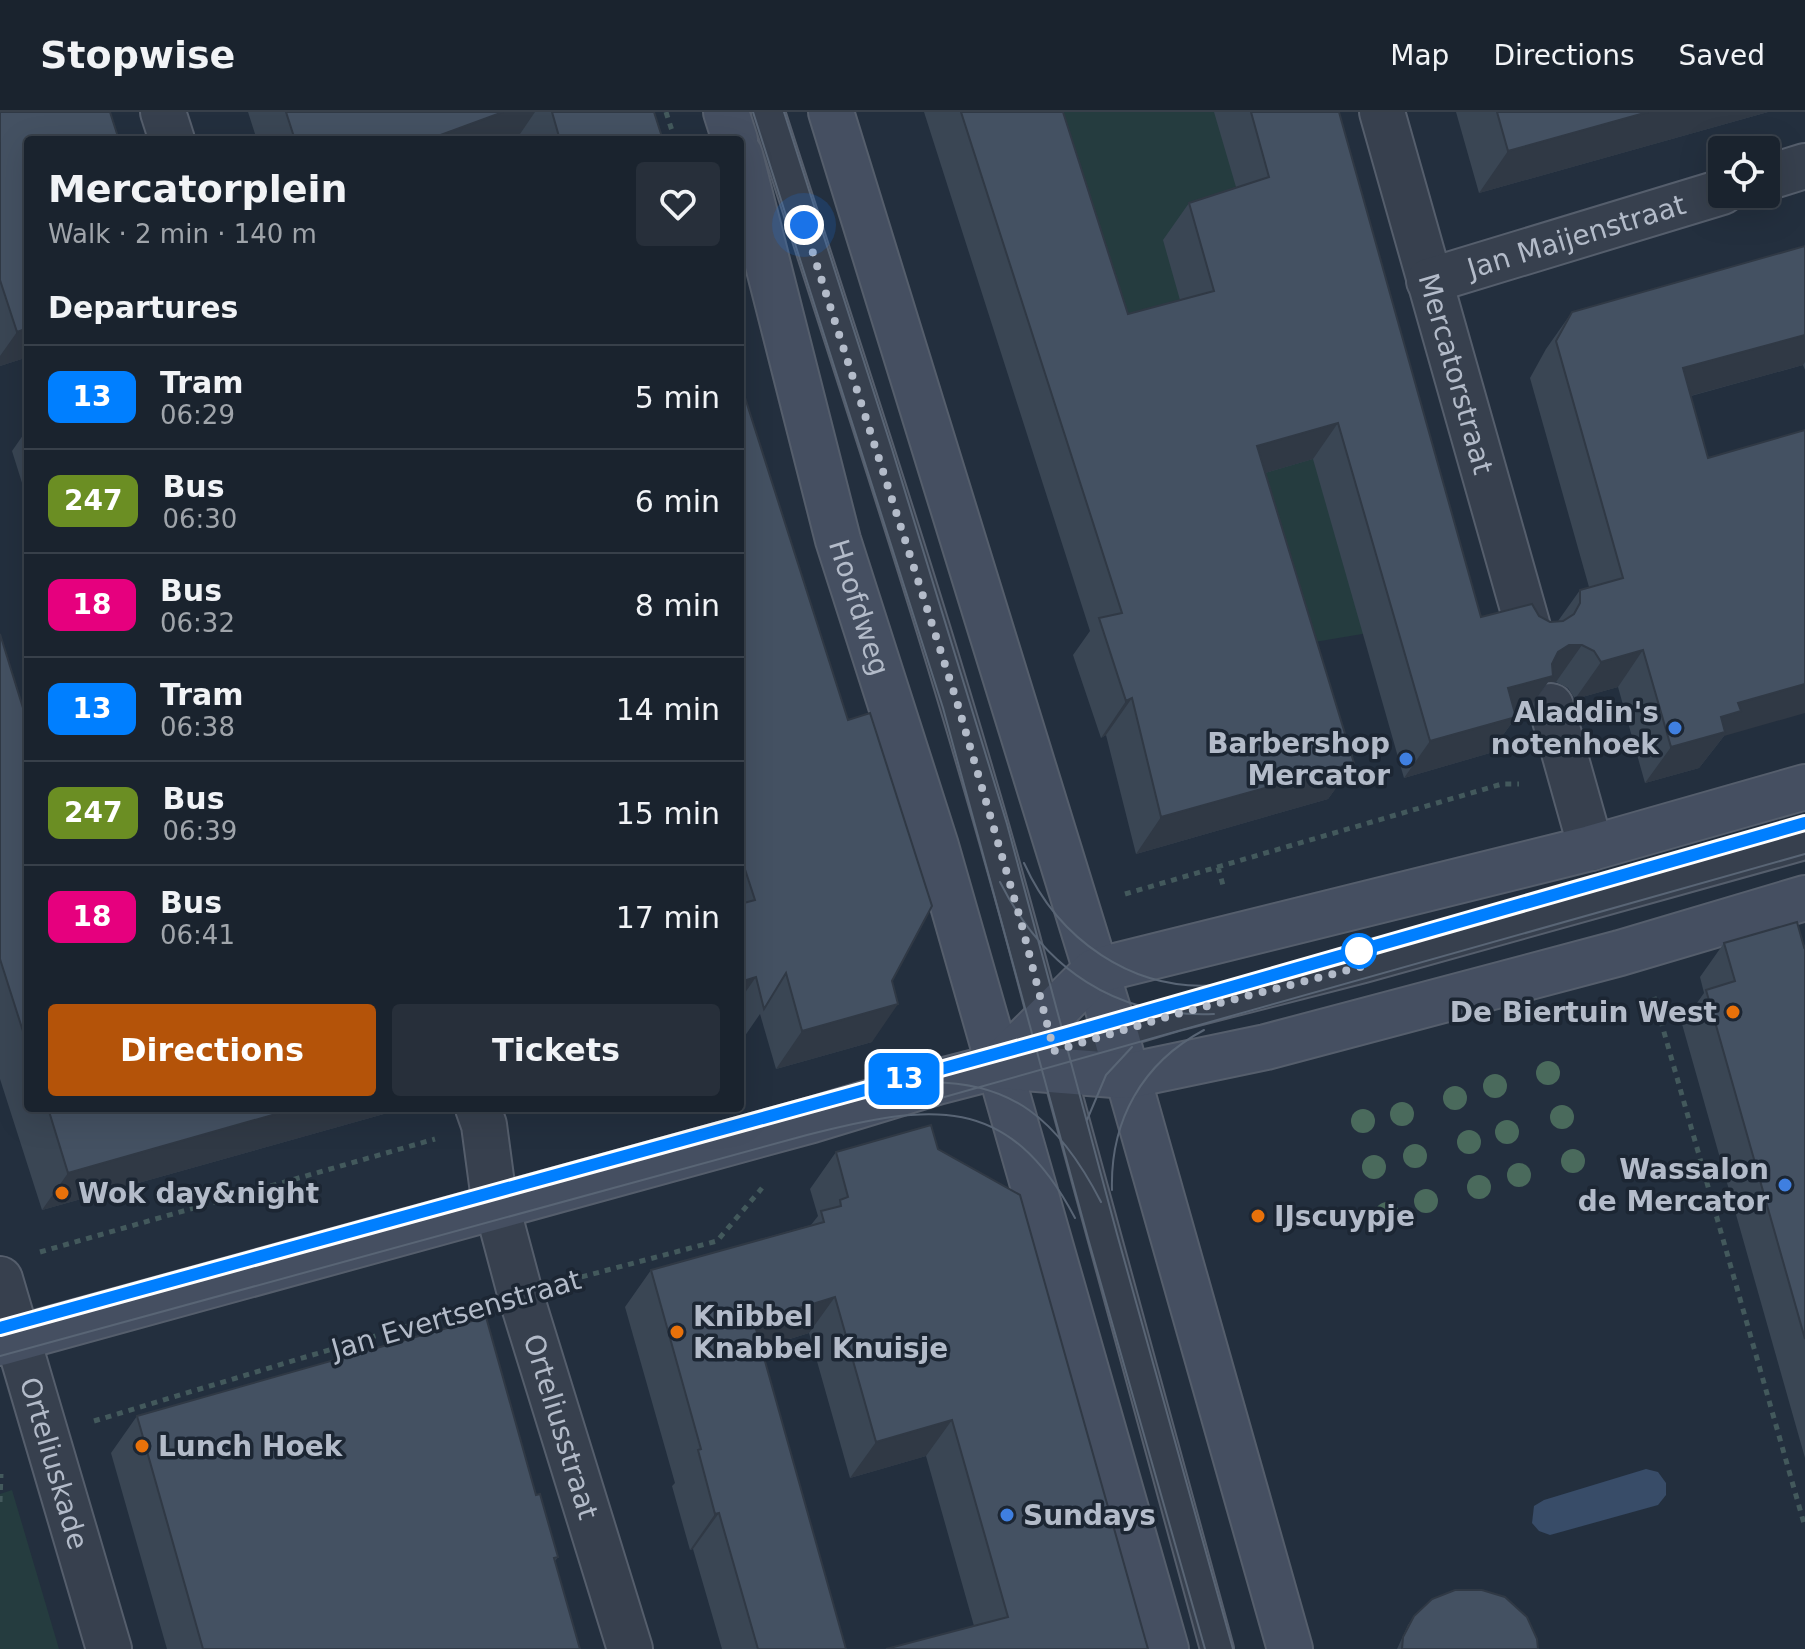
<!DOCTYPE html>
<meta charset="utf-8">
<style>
:root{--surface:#1a232e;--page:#272f3a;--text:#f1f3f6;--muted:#9fa4aa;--line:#38404a;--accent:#b45309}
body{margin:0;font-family:"DejaVu Sans",sans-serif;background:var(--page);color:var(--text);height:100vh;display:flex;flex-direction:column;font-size:30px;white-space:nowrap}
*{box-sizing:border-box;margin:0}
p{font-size:26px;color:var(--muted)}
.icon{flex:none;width:44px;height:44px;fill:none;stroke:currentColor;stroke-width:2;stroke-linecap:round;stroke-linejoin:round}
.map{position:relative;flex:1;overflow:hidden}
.sheet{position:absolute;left:24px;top:24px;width:720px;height:976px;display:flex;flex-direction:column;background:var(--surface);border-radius:8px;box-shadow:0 8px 32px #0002,0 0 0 2px var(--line)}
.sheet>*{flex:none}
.badge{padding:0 16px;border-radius:12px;font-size:28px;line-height:52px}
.fabs{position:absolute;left:1708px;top:24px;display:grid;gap:16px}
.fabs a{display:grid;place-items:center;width:72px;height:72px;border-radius:8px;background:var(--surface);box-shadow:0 8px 32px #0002,0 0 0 2px var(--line);font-size:40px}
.you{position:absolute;width:40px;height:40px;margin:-20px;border:6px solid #fff;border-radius:50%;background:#1a73e8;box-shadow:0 0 0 12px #1a73e833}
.map>.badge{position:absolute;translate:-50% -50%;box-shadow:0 0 0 4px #fff}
h2{padding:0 24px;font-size:30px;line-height:72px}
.round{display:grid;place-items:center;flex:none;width:84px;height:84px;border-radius:8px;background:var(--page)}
.headline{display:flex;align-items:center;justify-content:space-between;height:136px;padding:0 24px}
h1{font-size:38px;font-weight:700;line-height:60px}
.button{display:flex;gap:16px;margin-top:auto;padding:16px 24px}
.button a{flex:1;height:92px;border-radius:8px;background:var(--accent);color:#fff;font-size:32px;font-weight:700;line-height:92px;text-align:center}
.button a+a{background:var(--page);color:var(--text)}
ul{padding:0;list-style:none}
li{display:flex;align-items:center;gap:24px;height:104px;padding:0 24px;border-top:2px solid var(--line)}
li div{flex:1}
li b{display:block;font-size:30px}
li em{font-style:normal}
li .badge{min-width:88px;font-weight:700;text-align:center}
header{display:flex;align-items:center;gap:48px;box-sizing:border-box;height:112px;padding:0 40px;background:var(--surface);border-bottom:2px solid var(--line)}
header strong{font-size:38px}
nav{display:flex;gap:44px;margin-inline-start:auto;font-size:28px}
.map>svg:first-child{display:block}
.green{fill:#253c3f}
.water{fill:#384c68}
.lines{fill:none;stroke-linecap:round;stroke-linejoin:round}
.lane-casing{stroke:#555e6c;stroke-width:36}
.street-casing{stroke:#555e6c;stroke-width:48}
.secondary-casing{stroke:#555e6c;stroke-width:48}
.path{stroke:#43595c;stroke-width:5;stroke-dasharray:6 6;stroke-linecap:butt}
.lane{stroke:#37404e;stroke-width:32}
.street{stroke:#37404e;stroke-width:44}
.secondary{stroke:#454f61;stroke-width:44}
.tram{stroke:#596575;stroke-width:2}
.tree{fill:#4a6a5c}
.wall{fill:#3a4654}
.shaded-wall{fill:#303945}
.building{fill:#445162;stroke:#303945;stroke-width:2}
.line-casing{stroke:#fff;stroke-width:18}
.line{stroke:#007fff;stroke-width:12}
.walk{stroke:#b3bbc9;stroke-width:8;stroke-dasharray:0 14.4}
.shop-dot{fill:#3f7fe0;stroke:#1c2633;stroke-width:3}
.stop-dot{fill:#fff;stroke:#007fff;stroke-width:4}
.food-dot{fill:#e8710a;stroke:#1c2633;stroke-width:3}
.labels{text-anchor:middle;stroke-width:7;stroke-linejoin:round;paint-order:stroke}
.street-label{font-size:28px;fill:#b3bbc9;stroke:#1c2633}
.poi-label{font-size:28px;font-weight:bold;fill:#b3bbc9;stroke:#1c2633;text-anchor:start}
</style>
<header>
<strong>Stopwise</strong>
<nav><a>Map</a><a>Directions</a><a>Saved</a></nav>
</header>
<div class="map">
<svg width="1805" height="1537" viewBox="0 0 1805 1537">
<rect width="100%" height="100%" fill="#232f3e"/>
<!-- green -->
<path class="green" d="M1005,0H1227L1380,519L1173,554Z
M12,1378L59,1537H0V1382Z"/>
<!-- water -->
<path class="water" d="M1646,1357L1658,1360L1666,1371V1383L1658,1393L1550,1423L1539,1419L1532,1411L1534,1394L1544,1388Z"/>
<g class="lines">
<defs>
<path id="lane" d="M768,0C865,301 966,602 1045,908L1217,1537
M1033,945L1177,902L1364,854L1805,731"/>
<g id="street">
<path d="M163,0L172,28"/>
<path id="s1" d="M1382,0L1530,522"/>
<path d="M1766,66L1805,54"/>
<path id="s2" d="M1429,169L1722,80"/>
<path d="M1551,594L1591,736"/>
<path id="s3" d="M478,996L484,1013L493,1080L520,1181L630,1537"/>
<path id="s4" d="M0,1167L109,1537"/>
</g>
<g id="secondary">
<path d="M726,0L735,28"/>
<path d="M831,0L1115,920L1290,1537"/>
<path id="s5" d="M740,43L838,428L936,734L1166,1537"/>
<path d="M999,954L1095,859L1591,736L1805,675"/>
<path d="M0,1231L812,1008L937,970L999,954L1127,964L1266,935L1620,841L1805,786"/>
</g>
</defs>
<!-- lane casing -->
<use href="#lane" class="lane-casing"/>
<!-- street casing -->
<use href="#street" class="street-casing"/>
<!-- secondary casing -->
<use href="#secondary" class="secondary-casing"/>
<!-- path -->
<path class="path" d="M666,0L675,28
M1218,755L1224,777
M1125,782L1502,672H1519
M1654,885L1805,1415
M40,1140L435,1027
M570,1168L717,1129L762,1076
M94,1309L471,1195
M0,1390L1,1362"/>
<!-- lane -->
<use href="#lane" class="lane"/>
<!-- street -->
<use href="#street" class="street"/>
<!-- secondary -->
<use href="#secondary" class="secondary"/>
<!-- tram -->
<path class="tram" d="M753,0L943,596L1089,1130L1205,1537
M784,0L892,337L1007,712L1117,1122L1233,1537
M1024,751C1058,827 1132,880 1217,873
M1000,770C1044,857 1116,906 1214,902
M917,971C1012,965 1060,1010 1101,1090
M909,995L1805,742
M1087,1008L1106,963L1132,935
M1112,1078C1110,1009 1142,951 1204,918
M0,1216L1064,923L1805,711
M0,1244L807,1023C930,992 1008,979 1075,1106"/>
</g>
<!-- trees -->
<g class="tree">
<circle cx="1548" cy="961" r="12"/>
<circle cx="1495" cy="974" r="12"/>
<circle cx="1455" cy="986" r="12"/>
<circle cx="1402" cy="1002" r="12"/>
<circle cx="1562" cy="1005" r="12"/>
<circle cx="1363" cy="1009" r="12"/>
<circle cx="1507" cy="1020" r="12"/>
<circle cx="1469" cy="1030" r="12"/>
<circle cx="1415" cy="1044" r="12"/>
<circle cx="1573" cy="1049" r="12"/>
<circle cx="1374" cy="1055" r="12"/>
<circle cx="1519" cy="1063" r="12"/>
<circle cx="1479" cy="1075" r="12"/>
<circle cx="1426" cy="1089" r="12"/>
<circle cx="1387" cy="1102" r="12"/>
</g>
<!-- wall -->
<path class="wall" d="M0,0L28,245L0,254Z
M248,0H654L663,28H522L520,22L503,28H257Z
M924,0H1063L1128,202L1180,188L1163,128L1189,91L1236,75L1214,0H1339L1481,505L1539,504L1550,510L1558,509L1580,478L1589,475L1530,266L1546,237L1572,200L1805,134V258L1803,253L1691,284L1724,624L1699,656L1645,671L1618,575L1575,587L1568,576L1556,570H1548L1527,600L1516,603V605L1490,641L1404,666L1313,347L1265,361L1354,651L1328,687L1136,742L1106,623L1101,626L1073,543L1090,519Z
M1456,0H1768L1479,81Z
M740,270L892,869L872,930L776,957L760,902L740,931Z
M28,316V390L12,339Z
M0,522L28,612V996H393L391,1000L42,1098L0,967Z
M1724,831L1805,834V1346L1682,912L1704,881L1700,865Z
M938,1037L1148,1537L974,1514L926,1344L850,1366L809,1221L761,1236L846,1537H722L693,1437L690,1438L672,1374L675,1371L625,1195L651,1158L811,1113L818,1104L810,1077L836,1040Z
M137,1304L536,1383L558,1445L555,1449L580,1537H167L111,1341Z
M1414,1504L1538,1537H1397L1408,1513Z"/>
<!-- shaded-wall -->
<path class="shaded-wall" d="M503,0H535L520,22L503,28H427Z
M1648,0H1768L1479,81L1508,39Z
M28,216V245L0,254V244L17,220Z
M1805,223V250L1803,253L1657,293L1683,256Z
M1338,311L1313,347L1231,371L1257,334Z
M1569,533H1582L1556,570H1548L1527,600L1482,612L1508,576Z
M1643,538L1618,575L1575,587L1601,550Z
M1805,572V601L1724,624L1699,656L1645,671L1671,635L1721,605L1738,591Z
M1132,586L1106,623L1101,626L1126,589Z
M1516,605L1490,641L1404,666L1430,629Z
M1354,651L1328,687L1136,742L1161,705Z
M756,865L740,888V870Z
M898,892L872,930L776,957L802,919Z
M297,996H393L391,1000L42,1098L68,1061Z
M835,1185L809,1221L728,1246L754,1210Z
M952,1308L926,1344L850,1366L876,1330Z
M719,1401L693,1437L690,1438L715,1402Z"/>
<!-- building -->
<path class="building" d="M0,0H110L119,28H28V216L17,220L0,168Z
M286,0H503L427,28H295Z
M552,0H654L663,28H560Z
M961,0H1063L1128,202L1214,179L1189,91L1269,65L1251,0H1339L1481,505L1532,492L1539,504L1550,510L1563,509L1574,502L1580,491V478L1623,466L1556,229L1572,200L1805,134V223L1683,256L1708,346L1805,318V572L1738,591L1741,599L1721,605L1725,620L1671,635L1643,538L1601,550L1594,539L1582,533H1569L1558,540L1552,552L1553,564L1508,576L1516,605L1430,629L1338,311L1257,334L1354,651L1161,705L1132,586L1126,589L1099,506L1122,501Z
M1497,0H1648L1508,39Z
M740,270L848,608L870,601L932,794L892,869L898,892L802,919L786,861L764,897L756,865L740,870V792L755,788L740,742Z
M0,522L28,612V935L0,847Z
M1797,810L1804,835L1805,834V1227L1706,878L1735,869L1724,831Z
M48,996H297L68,1061Z
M931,1013L938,1037L1020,1083L1148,1537H886L1008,1505L952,1308L876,1330L835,1185L754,1210L846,1537H758L719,1401L715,1402L698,1338L701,1337L651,1158L824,1110L821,1099L841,1094L840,1088L848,1085L836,1040Z
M486,1205L536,1383L540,1382L558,1445L554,1446L580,1537H203L137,1304Z
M1455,1478H1482L1505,1485L1527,1505L1537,1527L1538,1537H1402L1403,1525L1414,1504L1432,1487Z"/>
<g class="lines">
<defs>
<path id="line" d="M0,1216L1064,923L1805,711"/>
</defs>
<!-- line casing -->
<use href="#line" class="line-casing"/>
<!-- line -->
<use href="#line" class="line"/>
<!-- walk -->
<path class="walk" d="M804,113L957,590L1020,806L1054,939L1177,902L1364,854L1359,839"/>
</g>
<!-- markers -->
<g class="shop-dot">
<circle cx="1675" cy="616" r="8"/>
<circle cx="1406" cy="647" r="8"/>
<circle cx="1785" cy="1073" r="8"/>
<circle cx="1007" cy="1403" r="8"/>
</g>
<circle class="stop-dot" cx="1359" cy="839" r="16"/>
<g class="food-dot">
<circle cx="1733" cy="900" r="8"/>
<circle cx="62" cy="1081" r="8"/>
<circle cx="1258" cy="1104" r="8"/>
<circle cx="677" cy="1220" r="8"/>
<circle cx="142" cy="1334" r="8"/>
</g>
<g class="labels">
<!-- street labels -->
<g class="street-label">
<text dy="10" stroke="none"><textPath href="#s2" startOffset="154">Jan Maijenstraat</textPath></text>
<text dy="10" stroke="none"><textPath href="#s1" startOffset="272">Mercatorstraat</textPath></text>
<text dy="10" stroke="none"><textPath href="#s5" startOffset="468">Hoofdweg</textPath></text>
<text transform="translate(456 1202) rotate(-16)" y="10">Jan Evertsenstraat</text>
<text dy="10" stroke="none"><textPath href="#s3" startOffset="330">Orteliusstraat</textPath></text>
<text dy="10" stroke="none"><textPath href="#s4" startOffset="192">Orteliuskade</textPath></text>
</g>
<!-- poi labels -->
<g class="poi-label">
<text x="1659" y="610" text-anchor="end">Aladdin's<tspan x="1659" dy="32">notenhoek</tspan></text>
<text x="1390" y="641" text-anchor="end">Barbershop<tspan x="1390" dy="32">Mercator</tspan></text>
<text x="1717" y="910" text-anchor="end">De Biertuin West</text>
<text x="1769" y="1067" text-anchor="end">Wassalon<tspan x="1769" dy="32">de Mercator</tspan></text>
<text x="78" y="1091">Wok day&amp;night</text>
<text x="1274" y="1114">IJscuypje</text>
<text x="693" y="1214">Knibbel<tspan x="693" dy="32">Knabbel Knuisje</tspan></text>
<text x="158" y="1344">Lunch Hoek</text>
<text x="1023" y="1413">Sundays</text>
</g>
</g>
</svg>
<div class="fabs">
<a><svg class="icon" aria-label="locate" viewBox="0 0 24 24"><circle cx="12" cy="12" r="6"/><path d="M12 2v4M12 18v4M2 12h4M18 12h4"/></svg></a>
</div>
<div class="you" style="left:804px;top:113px"></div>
<b class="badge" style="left:904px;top:967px;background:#007fff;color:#fff">13</b>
<section class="sheet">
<div class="headline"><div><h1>Mercatorplein</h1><p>Walk · 2 min · 140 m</p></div><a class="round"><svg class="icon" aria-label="heart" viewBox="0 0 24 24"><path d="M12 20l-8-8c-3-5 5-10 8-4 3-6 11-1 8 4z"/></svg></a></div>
<h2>Departures</h2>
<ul>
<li><span class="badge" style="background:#007fff;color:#fff">13</span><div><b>Tram</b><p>06:29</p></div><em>5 min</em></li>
<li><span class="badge" style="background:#6b8e23;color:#fff">247</span><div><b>Bus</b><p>06:30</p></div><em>6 min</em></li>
<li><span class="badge" style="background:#e6007e;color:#fff">18</span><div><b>Bus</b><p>06:32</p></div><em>8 min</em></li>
<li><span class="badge" style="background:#007fff;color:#fff">13</span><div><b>Tram</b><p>06:38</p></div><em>14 min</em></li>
<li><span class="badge" style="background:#6b8e23;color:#fff">247</span><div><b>Bus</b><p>06:39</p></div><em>15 min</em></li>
<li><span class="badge" style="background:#e6007e;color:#fff">18</span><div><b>Bus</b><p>06:41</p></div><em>17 min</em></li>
</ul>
<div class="button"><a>Directions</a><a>Tickets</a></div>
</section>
</div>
